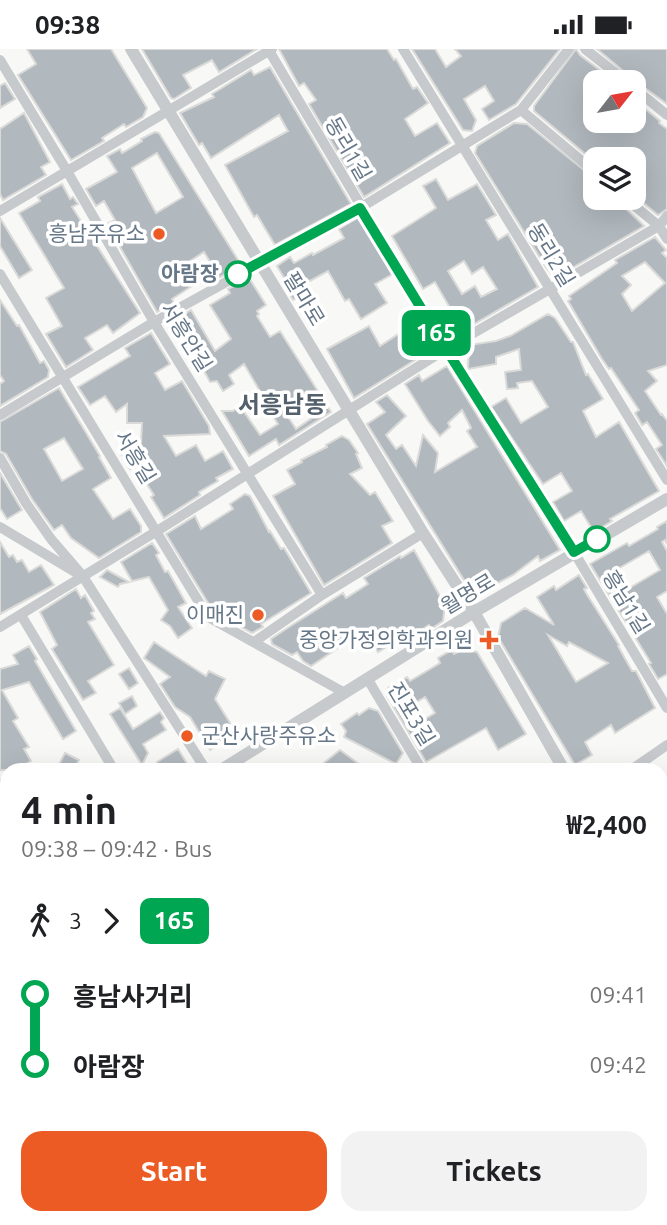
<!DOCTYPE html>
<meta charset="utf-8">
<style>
:root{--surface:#fff;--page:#f2f2f2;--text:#202124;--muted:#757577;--accent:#eb5b23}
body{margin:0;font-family:Ubuntu,"Noto Sans KR",sans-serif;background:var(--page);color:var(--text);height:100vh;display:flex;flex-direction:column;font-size:26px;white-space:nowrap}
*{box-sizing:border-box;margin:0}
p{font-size:23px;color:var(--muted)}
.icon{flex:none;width:38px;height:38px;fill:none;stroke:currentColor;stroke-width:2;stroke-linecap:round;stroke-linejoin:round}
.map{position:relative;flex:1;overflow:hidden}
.drawer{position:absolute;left:0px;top:714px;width:668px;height:462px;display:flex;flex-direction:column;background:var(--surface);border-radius:21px 21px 0 0;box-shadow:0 7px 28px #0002}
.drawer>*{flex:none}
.badge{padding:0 14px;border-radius:10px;font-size:24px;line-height:46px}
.needle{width:46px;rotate:59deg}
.buttons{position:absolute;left:583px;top:21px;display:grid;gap:14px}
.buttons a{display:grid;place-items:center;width:63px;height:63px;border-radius:14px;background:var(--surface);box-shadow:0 7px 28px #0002;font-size:35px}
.map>.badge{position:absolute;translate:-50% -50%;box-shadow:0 0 0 4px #fff}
.legs{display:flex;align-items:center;gap:10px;height:77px;padding:0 21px;font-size:23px}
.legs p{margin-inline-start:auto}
.summary{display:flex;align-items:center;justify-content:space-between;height:119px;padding:0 21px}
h1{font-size:38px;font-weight:600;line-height:52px}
.action{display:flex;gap:14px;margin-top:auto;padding:14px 21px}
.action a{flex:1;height:80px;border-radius:21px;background:var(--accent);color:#fff;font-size:28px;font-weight:600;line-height:80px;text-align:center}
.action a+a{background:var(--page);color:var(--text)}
ul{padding:0 21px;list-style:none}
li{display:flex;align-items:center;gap:24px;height:70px;font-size:26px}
li i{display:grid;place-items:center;width:10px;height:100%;margin:0 9px;background:currentColor}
li i::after{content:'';width:18px;height:18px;margin:-9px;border:5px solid;border-radius:50%;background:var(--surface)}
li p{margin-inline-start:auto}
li:first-child i{background:linear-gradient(#0000 50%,currentColor 0)}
li:last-child i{background:linear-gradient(currentColor 50%,#0000 0)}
.status{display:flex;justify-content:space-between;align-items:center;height:49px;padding:0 35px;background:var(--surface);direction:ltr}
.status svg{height:19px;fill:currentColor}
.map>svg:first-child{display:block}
.building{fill:#b1b8be;stroke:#dadad8;stroke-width:2;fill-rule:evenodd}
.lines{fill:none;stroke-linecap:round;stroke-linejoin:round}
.service{stroke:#c6cacd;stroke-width:4.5}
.minor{stroke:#c6cacd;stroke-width:10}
.tertiary{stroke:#c6cacd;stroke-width:12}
.line-1-casing{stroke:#fff;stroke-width:16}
.line-1{stroke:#00a651;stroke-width:10}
.poi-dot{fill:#eb5b23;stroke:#fff;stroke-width:2.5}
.stop-1-dot{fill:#fff;stroke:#00a651;stroke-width:3.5}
.labels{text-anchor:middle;stroke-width:7;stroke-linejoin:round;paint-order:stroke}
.street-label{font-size:21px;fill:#678;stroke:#fff}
.poi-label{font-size:21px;fill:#678;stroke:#fff;text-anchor:end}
.stop-label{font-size:21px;font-weight:bold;fill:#678;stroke:#fff;text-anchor:end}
.quarter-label{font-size:24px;font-weight:bold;fill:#54616d;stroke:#fff}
</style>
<div class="status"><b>09:38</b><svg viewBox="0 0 49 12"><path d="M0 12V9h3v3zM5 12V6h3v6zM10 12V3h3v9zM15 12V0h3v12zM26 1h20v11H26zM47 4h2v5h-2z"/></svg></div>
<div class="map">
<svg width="667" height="1176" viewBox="0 0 667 1176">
<rect width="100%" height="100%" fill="#f8f8f6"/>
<!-- building -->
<path class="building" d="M27,0H111L147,59L143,68L126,78L124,75L102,89L104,92L71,111L18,26L36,15Z
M142,0H257L219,23L212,11L183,26L191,39L174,50L171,49Z
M279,0H387L394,11L396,10L413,40L417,38L428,54L405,70L415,87L437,74L450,94L364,148L309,55L316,51L304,34L299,37Z
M412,0H435L446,18L461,7L455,0H560L516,55L489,71L482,60L494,52L485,37L464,50L476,71L472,82L463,81Z
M576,0L580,6L614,32L595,33V72H634V51L660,72L659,74L667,80V160L658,166L634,146V110H595V113L534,62V57Z
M597,0H667V55L634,31Z
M270,18L351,155L275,196L257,166L254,168L225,116L288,82L279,66L211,109L202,94L199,96L180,64L214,48L212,45L251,21L254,26Z
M5,34L15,50L0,59V37Z
M24,64L50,113L41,118L46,126L3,151L0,145V80Z
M514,74L527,75L595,130V149H603L609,153L613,149H618L620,154L644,177L555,229L547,220L475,104L477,97Z
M155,83L159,84L238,211L232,215L235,220L211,233L206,226L215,221L204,203L187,214L198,233L172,250L174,254L157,263L107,175L115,171L104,152L96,157L86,140L117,123L107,107L120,100L122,104L142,92L141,90ZM157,104L183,148L156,164L132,119Z
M436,130L448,151L477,135L496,166L486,171L498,191L508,185L538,238L450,289L442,279L457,271L435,233L423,240L392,187L436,159L423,137ZM464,212L472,225L483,218L497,240L481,248L475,237L462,245L448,222Z
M62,135L70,150L73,148L78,155L72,158L140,264L113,284L107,276L85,289L93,301L66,318L46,285L62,277L46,249L64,239L19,164L40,152L38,148Z
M359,168L393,225L375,235L387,254L361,270L349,250L345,252L328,222L306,234L310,241L293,251L283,234L286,232L277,217L290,208L294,214L312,204L313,206L344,189L339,180Z
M0,169L32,221L19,229L0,197Z
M655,188L666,201L662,204L667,209V316L648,322L657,332L645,342L661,366L662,365L667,372V417L656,400L662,396L647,373L642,376L635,364L639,361L611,319L609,320L602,310L568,252L571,250L569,247L617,214L615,211ZM645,213L665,234L632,262L622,245L631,236L622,227Z
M249,229L266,256L257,262L259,265L257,267L270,288L280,282L331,363L279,396L276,390L249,407L222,362H233L240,357L260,386L278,375L262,350L264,349L244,315L229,326L234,335L223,342L217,332L210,333L176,270L191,261L215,302L231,290L210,256L230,244L228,240ZM301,353L312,369L296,380L285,363Z
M0,251L17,277L19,276L40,314L44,312L49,321L48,328L0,357V335L4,332L0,326Z
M548,265L555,269L571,293H573L586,326L588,325L603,350L583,362L596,388L619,373L659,442L610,470L612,472L594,483L581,462L564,472L553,453L572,442L561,424L543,435L491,358L506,349L521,374L548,358L532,332L517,334L518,339L507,340L505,323L521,321L519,300L496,308V315L468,320L469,296L496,292L510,287Z
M423,275L436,298L354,349L327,300L369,277L380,297L400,284L402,287Z
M151,284L170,315L155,324L165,341L182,332L209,377L210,385L164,387L176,407L196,396L205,412L223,402L233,420L216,429L218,432L199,443L200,446L164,469L151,448L154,446L135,417L130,420L122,406L141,394L142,374H127V355L116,363L105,347L90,356L78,338L130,307L125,299Z
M447,317L560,501L540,512L538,507L513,526L482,542L469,539L367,375L385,363L376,353L387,346L406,367L386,386L396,400L402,396L416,417L423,386L438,404L435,423L477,398L467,382L471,379L462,361L448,374L450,378L440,387L428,372L405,335L419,326L422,332Z
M59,339L100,407L99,408L111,429L93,440L113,470L130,460L141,477V483L99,509L71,489L62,476L54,481L32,450L6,405L0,402V373ZM64,389L83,420L62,432L44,400Z
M342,387L349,391L358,404L356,405L362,419L350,425L370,446L375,443L393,472L382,477L392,494L324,536L273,447L295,435L287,421L302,413L301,411L327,398L326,396Z
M0,424L22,461L7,470L0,459Z
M245,445L250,447L269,483L270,482L281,500L284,499L311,544L261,575L263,578L252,584L213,562L166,485L195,467L201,480L233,460L230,455Z
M667,472V495L665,491L662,493L667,502V542L657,548L667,565V625L658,630L649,615L651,614L590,515L627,494L629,497L658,480L657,478ZM649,502L660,521L626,541L614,522Z
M0,493L9,508L13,506L17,513L22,511L29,523L41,516L54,536L0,565Z
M152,494L159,504L156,506L165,523L168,522L186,554L178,558L192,579L178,589L170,577L161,571L168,561L149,528L132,532L121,513Z
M414,501L445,556L443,572L431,580L429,576L408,590L406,586L378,603L365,581L311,617L303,612L297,603L292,606L272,595L271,590L289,578L343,544L346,549L368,535L364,529L400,507L401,509Z
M107,521L129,533L120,535L118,538L100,528Z
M579,526L587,539L584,540L586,544L619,596L618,597L632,622H636L655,659L615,684L611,676L585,693L592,706L575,716L498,588L501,574L525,559L554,576L537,548L554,537L556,541ZM548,586L567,597L569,593L608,614L576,633Z
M76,540L81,549L85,546L94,562L91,564L95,570L88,573L114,616L88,632L96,644L83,651L52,600L57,596L40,563Z
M154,593L206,627L209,622L225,630L215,650L237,685L210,701L190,668L175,658L160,635L170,628L144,609Z
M29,597L37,610L35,612L76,682L63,690L29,633L2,641L18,669L13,672L29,698L24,700L31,712L26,715L30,721H0V620L18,615L13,606Z
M452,601L454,605L462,601L477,603L526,685L498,701L486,679L426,713L387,647L388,639L407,628L410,632L440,614L438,609ZM425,648L435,664L415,676L405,660Z
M129,619L138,634L129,640L119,625Z
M132,647L137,657L125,665L119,654Z
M120,659L133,680L160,663L164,669L161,673L166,681L143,695L148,704L142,716L110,665Z
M369,659L378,662L403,704L396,715L344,688L346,682L341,675L357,664L359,666Z
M178,700L191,721H161L157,713Z
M340,701L359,715L351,721H315Z
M65,704L79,711L74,721H56Z"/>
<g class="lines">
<!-- service -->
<path class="service" d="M0,1118L7,1129
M31,1169L32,1171L36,1169
M103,1169L107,1176
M165,1169L169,1176
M203,1169L207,1176
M264,1169L269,1176"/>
<!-- minor -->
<path class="minor" d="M268,0L446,300L574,503L667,659
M403,0L667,431
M585,0L627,33
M0,11L67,122L154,273L322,546
M634,39L667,66
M521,61L595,123
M625,149L659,177L667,190
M0,162L272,0
M0,225L208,568L345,644
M0,366L154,273L360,159L521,61L569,0
M0,409L26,454L51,490L82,526L206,721
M0,478L75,523
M21,566L114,721
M0,578L157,482L446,300L659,177L667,167
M254,593L322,546L423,484
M367,629L422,721
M631,721L667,696
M0,735L7,746
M662,924L667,920
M0,950L7,962
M662,1120L667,1129
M301,1169L306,1176
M384,1169L388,1176"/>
<!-- tertiary -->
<path class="tertiary" d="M131,0L423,484L474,563L564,721
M221,721L474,563L667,450
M0,873L7,869
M662,884L667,894"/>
</g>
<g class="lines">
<defs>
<path id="line-1" d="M238,225L360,159L446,300L574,503L597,490"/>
</defs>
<!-- line-1 casing -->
<use href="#line-1" class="line-1-casing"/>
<!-- line-1 -->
<use href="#line-1" class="line-1"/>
</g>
<!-- markers -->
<g class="poi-dot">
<circle cx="159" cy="185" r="7"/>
<circle cx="258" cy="566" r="7"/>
<path d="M485.5 580.5h7v7h7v7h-7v7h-7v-7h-7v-7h7z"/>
<circle cx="187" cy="687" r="7"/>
</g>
<g class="stop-1-dot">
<circle cx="238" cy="225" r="12"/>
<circle cx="597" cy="490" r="12"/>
</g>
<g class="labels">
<!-- street labels -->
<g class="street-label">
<text transform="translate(348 100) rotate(60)" y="7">동리1길</text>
<text transform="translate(551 206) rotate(59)" y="7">동리2길</text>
<text transform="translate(304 250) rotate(59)" y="7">팔마로</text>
<text transform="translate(186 288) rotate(58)" y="7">서흥안길</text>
<text transform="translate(135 408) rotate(59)" y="7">서흥길</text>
<text transform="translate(468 545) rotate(-31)" y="7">월명로</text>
<text transform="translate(626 553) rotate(59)" y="7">흥남1길</text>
<text transform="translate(411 665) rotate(59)" y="7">진포3길</text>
</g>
<!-- poi labels -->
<g class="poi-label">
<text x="145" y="192">흥남주유소</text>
<text x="244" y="573">이매진</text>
<text x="473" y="598">중앙가정의학과의원</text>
<text x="201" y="694" text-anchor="start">군산사랑주유소</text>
</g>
<!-- stop labels -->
<g class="stop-label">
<text x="219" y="232">아람장</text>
</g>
<!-- quarter labels -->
<g class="quarter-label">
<text x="282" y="364">서흥남동</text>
</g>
</g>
</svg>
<div class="buttons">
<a><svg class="needle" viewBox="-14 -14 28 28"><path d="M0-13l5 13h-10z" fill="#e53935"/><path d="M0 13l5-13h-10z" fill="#757577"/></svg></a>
<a><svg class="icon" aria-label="layers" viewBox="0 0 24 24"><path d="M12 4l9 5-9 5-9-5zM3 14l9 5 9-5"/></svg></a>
</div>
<b class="badge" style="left:436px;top:284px;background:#00a651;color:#fff">165</b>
<section class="drawer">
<div class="summary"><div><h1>4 min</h1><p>09:38 – 09:42 · Bus</p></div><b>₩2,400</b></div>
<div class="legs"><svg class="icon" aria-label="walk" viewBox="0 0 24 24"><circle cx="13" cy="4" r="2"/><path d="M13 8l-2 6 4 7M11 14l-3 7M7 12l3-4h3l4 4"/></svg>3<svg class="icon" aria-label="forward" viewBox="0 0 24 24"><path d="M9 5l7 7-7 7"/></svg><b class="badge" style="background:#00a651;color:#fff">165</b></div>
<ul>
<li><i style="color:#00a651"></i><b>흥남사거리</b><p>09:41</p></li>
<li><i style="color:#00a651"></i><b>아람장</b><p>09:42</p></li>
</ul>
<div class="action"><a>Start</a><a>Tickets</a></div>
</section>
</div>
